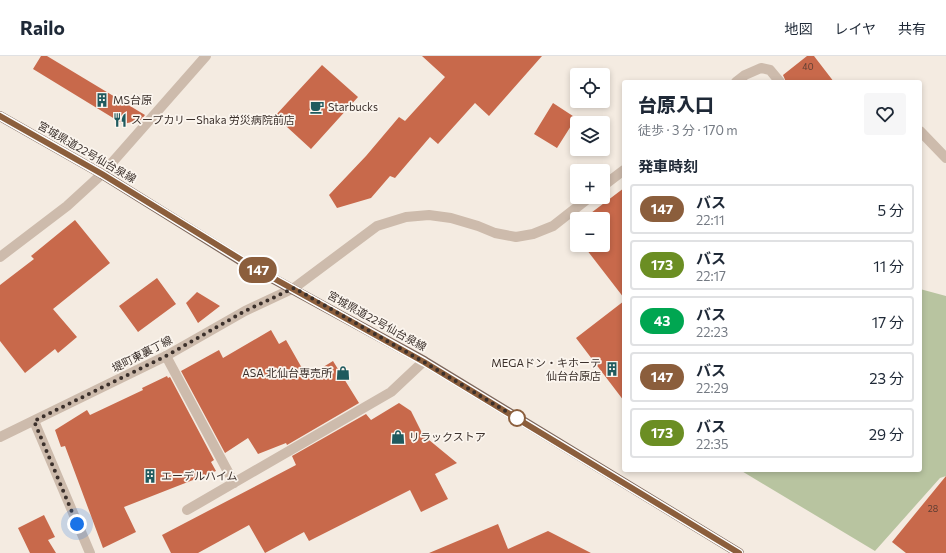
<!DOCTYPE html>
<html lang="ja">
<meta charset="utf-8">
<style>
:root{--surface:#fff;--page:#f6f6f7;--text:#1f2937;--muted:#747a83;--line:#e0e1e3}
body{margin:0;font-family:Commissioner,"Noto Sans JP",sans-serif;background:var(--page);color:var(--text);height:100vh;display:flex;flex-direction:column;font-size:15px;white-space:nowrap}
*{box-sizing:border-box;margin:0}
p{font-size:13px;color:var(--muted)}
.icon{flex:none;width:22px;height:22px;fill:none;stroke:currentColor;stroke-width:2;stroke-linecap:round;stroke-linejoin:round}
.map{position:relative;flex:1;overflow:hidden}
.panel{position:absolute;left:622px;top:24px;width:300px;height:392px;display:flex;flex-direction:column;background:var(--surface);border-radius:4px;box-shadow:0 2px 6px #0003}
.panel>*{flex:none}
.badge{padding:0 8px;border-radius:13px;font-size:14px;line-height:26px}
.controls{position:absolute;left:570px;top:12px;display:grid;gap:8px}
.controls a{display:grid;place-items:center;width:40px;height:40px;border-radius:4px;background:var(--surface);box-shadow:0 2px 6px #0003;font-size:20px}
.you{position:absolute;width:20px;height:20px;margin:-10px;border:3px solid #fff;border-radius:50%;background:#1a73e8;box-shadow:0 0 0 6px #1a73e833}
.map>.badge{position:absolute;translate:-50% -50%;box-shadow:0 0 0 2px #fff}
h2{padding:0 16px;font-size:15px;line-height:36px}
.round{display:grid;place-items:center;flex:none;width:42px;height:42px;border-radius:4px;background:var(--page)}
.summary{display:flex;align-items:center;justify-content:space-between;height:68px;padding:0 16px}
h1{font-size:19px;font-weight:800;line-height:30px}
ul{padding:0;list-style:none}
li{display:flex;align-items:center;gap:12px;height:50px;margin:0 8px 6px;padding:0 8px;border:2px solid var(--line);border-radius:4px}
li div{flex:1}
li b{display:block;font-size:15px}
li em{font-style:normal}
li .badge{min-width:44px;font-weight:700;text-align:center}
header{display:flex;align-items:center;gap:24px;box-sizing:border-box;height:56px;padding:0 20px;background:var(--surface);border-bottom:1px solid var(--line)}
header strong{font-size:19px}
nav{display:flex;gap:22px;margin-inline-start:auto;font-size:14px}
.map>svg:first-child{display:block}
.green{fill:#b8c4a0}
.building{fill:#c8694b}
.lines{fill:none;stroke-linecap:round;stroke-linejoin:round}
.lane{stroke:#cdbbac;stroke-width:10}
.street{stroke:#cdbbac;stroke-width:10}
.primary{stroke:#7d675c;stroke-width:10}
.line-casing{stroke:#fff;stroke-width:9}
.line{stroke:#8b5e3c;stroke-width:6}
.walk{stroke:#3b302b;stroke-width:4;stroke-dasharray:0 7.2}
.stop-dot{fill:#fff;stroke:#8b5e3c;stroke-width:2}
.labels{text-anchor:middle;stroke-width:3.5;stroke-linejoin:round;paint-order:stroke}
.number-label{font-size:9px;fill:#5e3e33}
.poi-label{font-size:11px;fill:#3b302b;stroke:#fbf5ee;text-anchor:start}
.street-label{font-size:11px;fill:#3b302b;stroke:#fbf5ee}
</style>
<header>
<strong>Railo</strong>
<nav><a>地図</a><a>レイヤ</a><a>共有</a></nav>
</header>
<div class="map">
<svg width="946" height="497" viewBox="0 0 946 497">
<rect width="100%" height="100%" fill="#f4ebe1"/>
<!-- green -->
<path class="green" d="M920,233L946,240V420L940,422L875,495L740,414H920Z"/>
<!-- building -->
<path class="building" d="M41,0H47L145,59L141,64L123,68L33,13Z
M422,0H542L489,60L475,47L438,88L430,81L395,122L390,120L371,142L337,152L329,139L366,100L399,61L405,65L445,21Z
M807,0H814L834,26H786L783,19Z
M322,9L358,41L311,93L275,60Z
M553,47L576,62L557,92L534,78Z
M624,132V242L583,189H603V163H583Z
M75,164L110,207L53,253L77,281L58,297L55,293L25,317L0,285V229L34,203L31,200Z
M157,222L176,248L138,276L119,250Z
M197,236L220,250L198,267L186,247Z
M624,245V345L576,282Z
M271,274L279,288L286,284L307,321L333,305L359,347L287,389L286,387L258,398L248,382L225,397L181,315L219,294L223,302Z
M167,320L168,322L170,321L214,404L211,406L216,415L124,451L136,476L103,492L65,390L61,391L55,374L87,354L90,359L143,334L142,332Z
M399,347L411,355L423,379L457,407L435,418L448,443L421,456L410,434L309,485L304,476L265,497L249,469L198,497H171L162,479L296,409L292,400L366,358L371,364Z
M946,420V497H906L892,486Z
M44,459L55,481L48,484L56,497H30L18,472Z
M498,468L508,493L548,475L591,497H429Z"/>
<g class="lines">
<!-- lane -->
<path class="lane" d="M736,26L745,19L761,12L770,14L780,26
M920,75L946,102
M603,130L624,114
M294,232L377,170L406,161L429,159L451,162L478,170L495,177L516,181L533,178L553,170L590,141
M166,300L234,427
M34,365L90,497
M187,454L391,336L424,305"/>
<!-- street -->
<path class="street" d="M0,201L67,150L102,118L206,0
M0,381L166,300L245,255L294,232"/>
<!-- primary -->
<path class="primary" d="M0,60L102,118L248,209L424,305L739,497"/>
</g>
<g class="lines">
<defs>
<path id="line" d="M0,60L102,118L248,208L424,306L739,497"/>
</defs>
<!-- line casing -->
<use href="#line" class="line-casing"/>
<!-- line -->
<use href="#line" class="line"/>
<!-- walk -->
<path class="walk" d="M77,468L34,365L166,300L245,255L294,232L424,306L517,362"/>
</g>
<!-- icons -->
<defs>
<symbol id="building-bare" viewBox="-9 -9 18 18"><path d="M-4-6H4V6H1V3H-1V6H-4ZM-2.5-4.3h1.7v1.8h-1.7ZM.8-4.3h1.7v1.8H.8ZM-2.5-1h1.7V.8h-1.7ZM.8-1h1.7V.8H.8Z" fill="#1f5a5e" stroke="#fbf5ee" stroke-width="2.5" paint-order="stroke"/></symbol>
<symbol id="cafe-bare" viewBox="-9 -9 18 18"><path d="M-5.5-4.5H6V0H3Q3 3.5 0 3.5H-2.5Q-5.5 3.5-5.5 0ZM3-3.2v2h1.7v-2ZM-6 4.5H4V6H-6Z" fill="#1f5a5e" stroke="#fbf5ee" stroke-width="2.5" paint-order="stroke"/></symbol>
<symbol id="restaurant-bare" viewBox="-9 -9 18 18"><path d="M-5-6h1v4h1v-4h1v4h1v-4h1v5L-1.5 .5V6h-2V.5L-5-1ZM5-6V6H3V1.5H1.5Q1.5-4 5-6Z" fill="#1f5a5e" stroke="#fbf5ee" stroke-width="2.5" paint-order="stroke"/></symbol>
<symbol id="shop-bare" viewBox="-9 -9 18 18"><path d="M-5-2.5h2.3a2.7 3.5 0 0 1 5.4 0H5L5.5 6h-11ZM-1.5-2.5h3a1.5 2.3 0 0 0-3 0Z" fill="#1f5a5e" stroke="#fbf5ee" stroke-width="2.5" paint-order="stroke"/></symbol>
</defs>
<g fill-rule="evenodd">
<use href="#building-bare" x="92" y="34" width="20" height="20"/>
<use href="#cafe-bare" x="307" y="41" width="20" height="20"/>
<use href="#restaurant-bare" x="110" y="54" width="20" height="20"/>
<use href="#building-bare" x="602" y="303" width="20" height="20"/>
<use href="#shop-bare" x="333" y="307" width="20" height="20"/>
<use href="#shop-bare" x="388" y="371" width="20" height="20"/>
<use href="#building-bare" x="140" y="410" width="20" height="20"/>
</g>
<!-- markers -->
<circle class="stop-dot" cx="517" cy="362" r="8"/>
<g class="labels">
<!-- number labels -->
<g class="number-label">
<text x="808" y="14">40</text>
<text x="933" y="456">28</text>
</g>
<!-- poi labels -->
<g class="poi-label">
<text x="113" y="48">MS台原</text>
<text x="328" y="55">Starbucks</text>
<text x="131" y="68">スープカリーShaka 労災病院前店</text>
<text x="601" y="311" text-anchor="end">MEGAドン・キホーテ<tspan x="601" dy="13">仙台台原店</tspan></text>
<text x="332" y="321" text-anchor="end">ASA 北仙台専売所</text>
<text x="409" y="385">リラックストア</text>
<text x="161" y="424">エーデルハイム</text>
</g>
<!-- street labels -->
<g class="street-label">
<text transform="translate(87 96) rotate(30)" y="4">宮城県道22号仙台泉線</text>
<text transform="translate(377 265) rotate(29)" y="4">宮城県道22号仙台泉線</text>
<text transform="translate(142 298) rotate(-27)" y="4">堤町東裏丁線</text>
</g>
</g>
</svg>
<div class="controls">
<a><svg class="icon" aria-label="locate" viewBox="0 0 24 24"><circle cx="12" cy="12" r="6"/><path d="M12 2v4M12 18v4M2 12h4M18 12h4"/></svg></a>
<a><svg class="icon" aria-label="layers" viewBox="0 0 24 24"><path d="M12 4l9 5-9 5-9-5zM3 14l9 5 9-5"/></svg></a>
<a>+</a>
<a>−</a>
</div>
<div class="you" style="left:77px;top:468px"></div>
<b class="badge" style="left:258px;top:214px;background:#8b5e3c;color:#fff">147</b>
<section class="panel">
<div class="summary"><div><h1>台原入口</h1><p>徒歩 · 3 分 · 170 m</p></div><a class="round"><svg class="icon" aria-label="heart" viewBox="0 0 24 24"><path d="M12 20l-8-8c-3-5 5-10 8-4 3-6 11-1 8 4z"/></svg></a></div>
<h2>発車時刻</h2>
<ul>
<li><span class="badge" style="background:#8b5e3c;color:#fff">147</span><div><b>バス</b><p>22:11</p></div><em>5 分</em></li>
<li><span class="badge" style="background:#6b8e23;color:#fff">173</span><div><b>バス</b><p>22:17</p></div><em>11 分</em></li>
<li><span class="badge" style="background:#00a651;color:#fff">43</span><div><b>バス</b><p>22:23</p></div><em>17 分</em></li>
<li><span class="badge" style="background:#8b5e3c;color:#fff">147</span><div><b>バス</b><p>22:29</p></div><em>23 分</em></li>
<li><span class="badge" style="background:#6b8e23;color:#fff">173</span><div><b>バス</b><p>22:35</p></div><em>29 分</em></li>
</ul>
</section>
</div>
